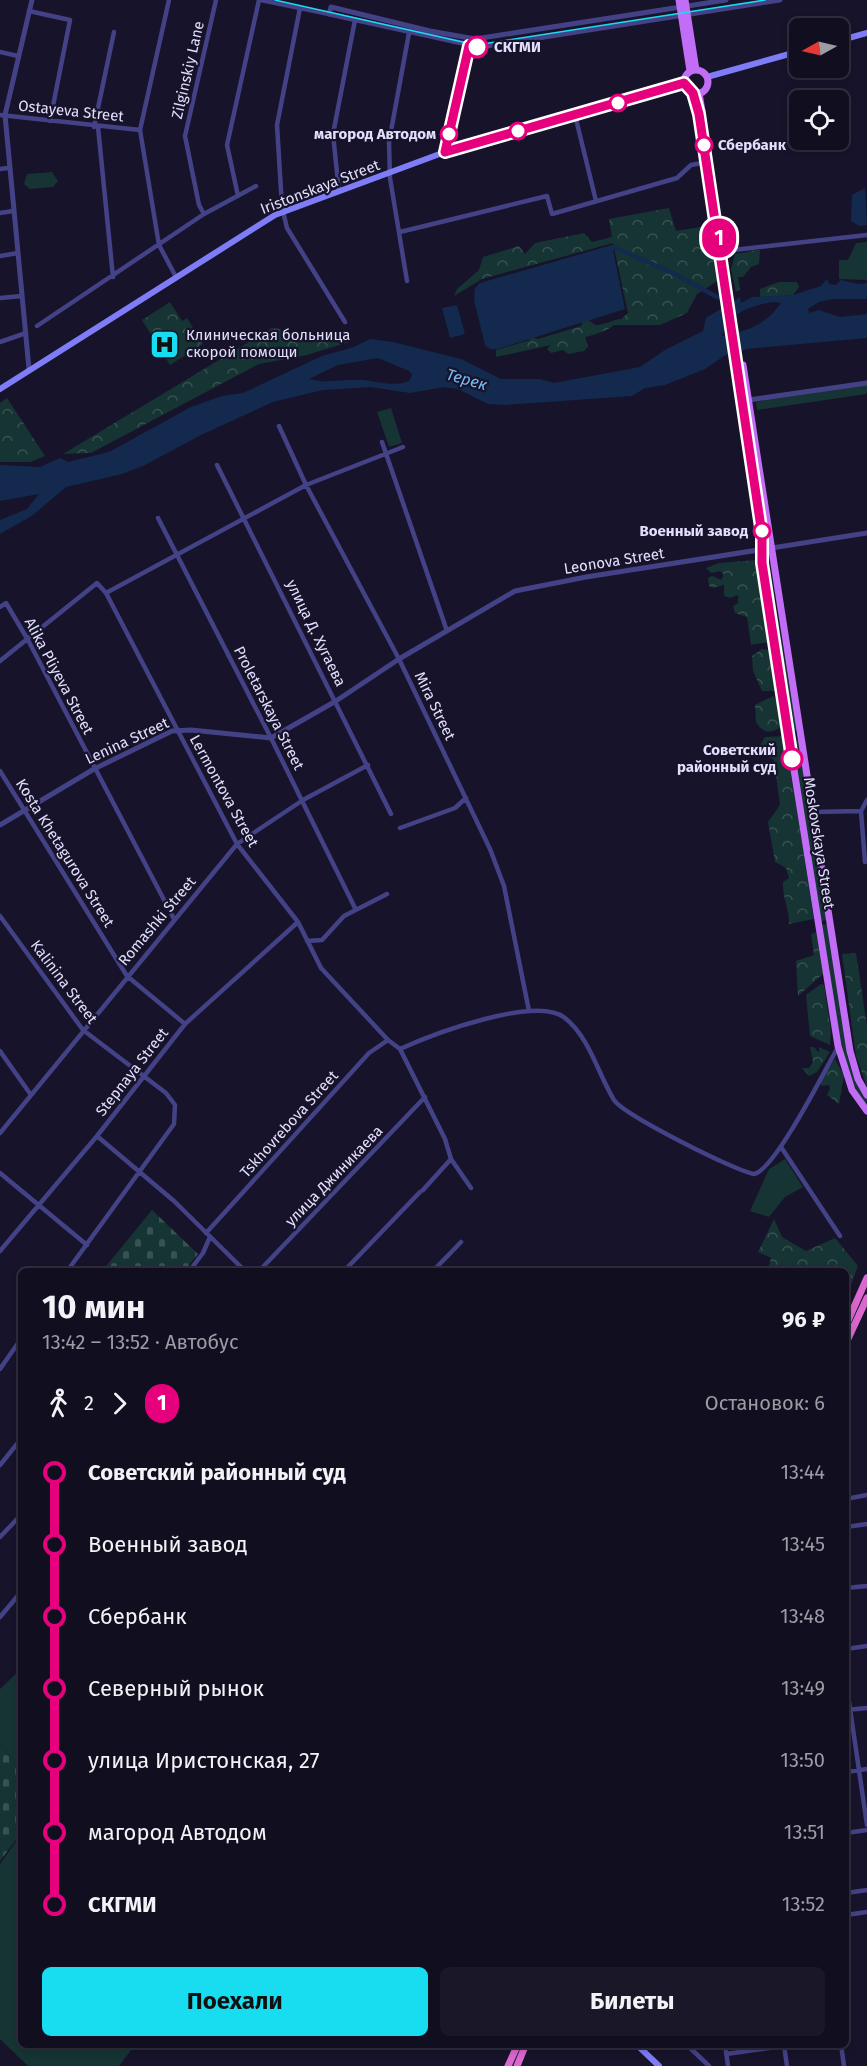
<!DOCTYPE html>
<html lang="ru">
<meta charset="utf-8">
<style>
:root{--surface:#110e20;--page:#1a1729;--text:#f1f3f6;--muted:#9c9ca5;--line:#302e3e;--accent:#18dcef}
body{margin:0;font-family:"Fira Sans",sans-serif;background:var(--page);color:var(--text);height:100vh;display:flex;flex-direction:column;font-size:22px;white-space:nowrap}
*{box-sizing:border-box;margin:0}
p{font-size:20px;color:var(--muted)}
.icon{flex:none;width:33px;height:33px;fill:none;stroke:currentColor;stroke-width:2;stroke-linecap:round;stroke-linejoin:round}
.map{position:relative;flex:1;overflow:hidden}
.sheet{position:absolute;left:18px;top:1268px;width:831px;height:780px;display:flex;flex-direction:column;background:var(--surface);border-radius:9px;box-shadow:0 3px 9px #0003,0 0 0 2px var(--line)}
.sheet>*{flex:none}
.badge{padding:0 12px;border-radius:20px;font-size:21px;line-height:39px}
.needle{width:39px;rotate:262deg}
.tools{position:absolute;left:789px;top:18px;display:grid;gap:12px}
.tools a{display:grid;place-items:center;width:60px;height:60px;border-radius:9px;background:var(--surface);box-shadow:0 3px 9px #0003,0 0 0 2px var(--line);font-size:30px}
.map>.badge{position:absolute;translate:-50% -50%;box-shadow:0 0 0 3px #fff}
.legs{display:flex;align-items:center;gap:9px;height:66px;padding:0 24px;font-size:20px}
.legs p{margin-inline-start:auto}
.overview{display:flex;align-items:center;justify-content:space-between;height:102px;padding:0 24px}
h1{font-size:33px;font-weight:700;line-height:45px}
.cta{display:flex;gap:12px;margin-top:auto;padding:12px 24px}
.cta a{flex:1;height:69px;border-radius:9px;background:var(--accent);color:#111;font-size:24px;font-weight:700;line-height:69px;text-align:center}
.cta a+a{background:var(--page);color:var(--text)}
ul{padding:0 24px;list-style:none}
li{display:flex;align-items:center;gap:21px;height:72px;font-size:22px}
li i{display:grid;place-items:center;width:9px;height:100%;margin:0 8px;background:currentColor}
li i::after{content:'';width:15px;height:15px;margin:-8px;border:4px solid;border-radius:50%;background:var(--surface)}
li p{margin-inline-start:auto}
li:first-child i{background:linear-gradient(#0000 50%,currentColor 0)}
li:last-child i{background:linear-gradient(currentColor 50%,#0000 0)}
.map>svg:first-child{display:block}
.green{fill:#163433}
.forest{fill:url(#forest-crowns)}
.cemetery{fill:url(#cemetery-stones)}
.water{fill:#132a4e;fill-rule:evenodd}
.lines{fill:none;stroke-linecap:round;stroke-linejoin:round}
.canal{stroke:#132a4e;stroke-width:4.5}
.minor{stroke:#444286;stroke-width:4.5}
.tertiary{stroke:#444286;stroke-width:5}
.secondary{stroke:#7e7cf6;stroke-width:6}
.primary{stroke:#c16df5;stroke-width:7}
.trunk{stroke:#da68cf;stroke-width:7}
.tram{stroke:#18dcef;stroke-width:1.5}
.line-1-casing{stroke:#fff;stroke-width:14}
.line-1{stroke:#e6007e;stroke-width:9}
.stop-1-dot{fill:#fff;stroke:#e6007e;stroke-width:3}
.labels{text-anchor:middle;stroke-width:4.5;stroke-linejoin:round;paint-order:stroke}
.stop-label{font-size:15px;font-weight:bold;fill:#e2dffd;stroke:#17132a;text-anchor:end}
.street-label{font-size:15px;fill:#e2dffd;stroke:#17132a}
.poi-label{font-size:15px;fill:#e2dffd;stroke:#17132a;text-anchor:start}
.water-label{font-size:16px;font-style:italic;fill:#74bbf6;stroke:#17132a}
</style>
<div class="map">
<svg width="867" height="2066" viewBox="0 0 867 2066">
<defs>
<pattern id="forest-crowns" width="20" height="18" patternUnits="userSpaceOnUse" patternTransform="scale(1.5)"><rect width="20" height="18" fill="#163433"/><path d="M2 6a3 3 0 1 1 6 0M12 15a3 3 0 1 1 6 0" fill="none" stroke="#385151"/></pattern>
<pattern id="cemetery-stones" width="16" height="16" patternUnits="userSpaceOnUse" patternTransform="scale(1.5)"><rect width="16" height="16" fill="#163433"/><path d="M2 7V4a2 2 0 0 1 4 0v3zM10 15v-3a2 2 0 0 1 4 0v3z" fill="#385151"/></pattern>
</defs>
<rect width="100%" height="100%" fill="#17132a"/>
<!-- green -->
<path class="green" d="M52,172L58,181L53,187L30,189L24,184L27,174Z
M867,242V280L839,279V260H848L856,243Z
M867,385V394L757,410L756,402Z
M391,408L402,443L389,447L377,412Z
M768,561L797,730L791,731L764,562Z
M799,740L828,920L821,921L792,741Z
M829,924L845,1037L867,1098V1109C833,1055 831,987 821,925Z
M785,1159L803,1187L785,1197L769,1217L750,1211L769,1169Z
M21,1669V1768L0,1745V1689Z
M21,1834V2044L135,2045L119,2066H28L0,2039V1864Z"/>
<!-- forest -->
<path class="forest" d="M669,208L676,231L707,226L719,280L697,294L687,313L660,325H614C607,331 593,335 585,337L588,346L584,351L568,354L563,350L551,353L547,349L551,345L496,357V350L530,340V337L538,339L581,326L583,321L589,320L595,325C605,325 612,320 621,319L628,313L613,243L482,279L454,296L457,289L479,270L483,257L519,246L525,254L535,243L584,233L592,242L612,237L609,219Z
M757,250H760L759,264L751,267L743,277H738L740,289L736,292L731,269L735,254Z
M779,282H797L799,287L793,295L760,297V289Z
M170,302L182,321L187,318L203,344L170,365L142,320Z
M272,328L280,329L285,341L350,332L349,342L307,355L259,364L91,453L63,454Z
M7,398L45,456L30,462H0V403Z
M757,560L769,642L751,645L747,617L735,613L733,606L738,603V595L730,598L724,596V585L713,588L709,586L708,578L712,576L721,580L724,575L720,571L711,573L706,568L719,563Z
M762,649L769,650L775,691H762L753,671L752,656Z
M773,696L780,705L781,727C771,734 762,733 756,722L755,705Z
M785,736L814,919L789,924C790,911 782,897 783,882L789,878L786,868L775,862L768,822L780,805L774,760L763,753L760,745L765,737Z
M816,932L823,974L798,996L796,961L814,955L811,934Z
M856,953L867,1026V1087L856,1056L842,954Z
M821,984L824,985L831,1031L830,1045L810,1036L806,995Z
M810,1047H814L819,1053V1047L830,1052L817,1072L809,1076L802,1068H809L813,1062Z
M835,1059L844,1076L839,1104L827,1095L830,1089L829,1085L822,1086L820,1082Z
M774,1219L782,1237L806,1251L835,1238L858,1266L846,1299V1270H768L771,1258L758,1252Z"/>
<!-- cemetery -->
<path class="cemetery" d="M152,1210L198,1254L185,1270H103Z
M0,1745L21,1768V1833L0,1861Z"/>
<!-- water -->
<path class="water" d="M865,188L867,225L859,226L851,221L852,195Z
M612,245L625,309L498,349H490L485,345L474,300L475,288L480,283Z
M827,279L829,284L836,285L841,280L858,284L867,283V299H833L819,302L808,309L809,313L819,310L840,317L867,314V338L746,349L724,356L705,369L665,385L645,388L632,396L506,405L488,404L458,389L444,387L410,393L371,387L323,390L273,402L201,435L145,465L122,474L66,487L33,515L0,534V520L27,509L39,494L0,501V465L40,467L60,458L68,462L109,452L191,407L222,396L243,393L322,356L354,347L370,339L393,342L461,359L501,379H540L554,383L640,367L665,350L703,331L706,318L740,297L741,303L752,297L793,295L821,286ZM773,302L781,303C766,325 747,331 722,336C730,312 750,306 773,302ZM378,358L409,371L412,374L410,380C397,388 376,381 362,380C344,379 326,384 309,379L338,365Z
M457,305L465,334L450,338L442,308Z"/>
<g class="lines">
<!-- canal -->
<path class="canal" d="M613,247L671,272L715,296L737,304"/>
<!-- minor -->
<path class="minor" d="M169,0L140,130L159,245L176,277
M261,0L329,14
M300,8L277,125L282,207L287,228L345,322
M29,11L70,20L50,121
M0,52L18,56
M0,115L140,130
M575,115L596,201
M94,127L114,32
M98,127L113,277
M445,152L471,38
M0,169L8,168
M339,192L333,134L355,20
M238,196L227,145L259,0
M0,213L13,211
M204,214L199,205L185,136L216,0
M400,232L547,196L552,214L677,178L691,165L707,162
M725,251L867,235
M0,256L18,253
M407,281L390,178L389,142L409,33
M0,298L22,296
M37,326L204,214L256,186
M0,342L26,333
M279,426L306,485L399,659L490,849L504,886L529,1011
M382,442L447,631
M217,465L391,814
M158,518L271,738L356,910
M106,593L237,844L298,922L321,968L388,1040
M0,607L6,603L28,640L174,919
M0,661L97,583L106,593L306,485L403,447
M0,771L127,976L185,1024
M861,811L867,800
M813,812L861,811L865,862
M400,828L455,808L466,798
M0,916L83,1030L166,1093L175,1105L174,1124L68,1270
M307,941L322,940L344,916L387,894
M400,1049C433,1034 536,995 565,1018C590,1038 598,1074 614,1100C624,1115 735,1171 754,1174C775,1170 825,1070 838,1047
M0,1051L31,1095
M0,1133L237,844L303,800L368,765
M97,1136L174,1201L244,1270
M781,1147L840,1236
M0,1173L87,1245
M423,1190L451,1159
M206,1233L369,1053L388,1040L400,1049L445,1139L451,1159L471,1188
M0,1251L97,1136L185,1024L298,922
M190,1270L203,1253L210,1237
M260,1270L425,1097
M345,1270L420,1192
M434,1270L461,1242
M0,1369L21,1339
M0,1465L21,1439
M846,1499L867,1495
M846,1527L867,1524
M0,1537L21,1515
M846,1588L867,1586
M0,1617L21,1592
M846,1649L867,1646
M846,1681L867,1825
M846,1710L867,1708
M846,1772L867,1769
M846,1833L867,1830
M846,1893L867,1890
M846,1915L867,1912
M686,2044L709,2066
M725,2044L728,2066
M841,2044L844,2066
M784,2045L787,2066
M726,2054L784,2046"/>
<!-- tertiary -->
<path class="tertiary" d="M726,0L475,39L430,31L331,7L329,14L480,47L780,0
M29,369L5,115L32,0
M749,400L867,383
M0,825L94,769L172,731L191,730L271,738L336,701L399,659L515,591L586,577L867,533"/>
<!-- secondary -->
<path class="secondary" d="M838,41L867,33
M707,77L800,51
M0,389L275,215L445,152L684,83
M636,2044L659,2066"/>
<!-- primary -->
<path class="primary" d="M679,0L690,71
M685,0L696,70
M684 82a12 12 0 1 1 24 0a12 12 0 1 1-24 0Z
M693,93L699,114L762,534L763,575L838,1046L852,1090L867,1111
M699,93L702,111
M743,365L850,1051L858,1079L867,1095"/>
<!-- trunk -->
<path class="trunk" d="M846,1325L867,1278
M846,1343L867,1298
M508,2066L518,2044
M517,2066L526,2044"/>
<!-- tram -->
<path class="tram" d="M275,0L476,45L765,0"/>
</g>
<g class="lines">
<defs>
<path id="line-1" d="M477,47L469,46L445,152L684,83L693,93L699,114L762,534V563L792,759"/>
</defs>
<!-- line-1 casing -->
<use href="#line-1" class="line-1-casing"/>
<!-- line-1 -->
<use href="#line-1" class="line-1"/>
</g>
<!-- icons -->
<defs>
<symbol id="hospital-square" viewBox="-11 -11 22 22"><rect x="-9" y="-9" width="18" height="18" rx="4" fill="#18dcef" stroke="#17132a"/><path d="M-5-5h3v3.5h4V-5h3V5h-3V1.5h-4V5h-3Z" fill="#111"/></symbol>
</defs>
<g fill-rule="evenodd">
<use href="#hospital-square" x="148" y="328" width="33" height="33"/>
</g>
<!-- markers -->
<g class="stop-1-dot">
<circle cx="477" cy="47" r="10"/>
<circle cx="618" cy="103" r="8"/>
<circle cx="518" cy="131" r="8"/>
<circle cx="449" cy="134" r="8"/>
<circle cx="704" cy="145" r="8"/>
<circle cx="762" cy="531" r="8"/>
<circle cx="792" cy="759" r="10"/>
</g>
<g class="labels">
<!-- stop labels -->
<g class="stop-label">
<text x="494" y="52" text-anchor="start">СКГМИ</text>
<text x="436" y="139">магород Автодом</text>
<text x="718" y="150" text-anchor="start">Сбербанк</text>
<text x="748" y="536">Военный завод</text>
<text x="776" y="755">Советский<tspan x="776" dy="17">районный суд</tspan></text>
</g>
<!-- street labels -->
<g class="street-label">
<text transform="translate(188 70) rotate(-77)" y="5">Zilginskiy Lane</text>
<text transform="translate(71 111) rotate(6)" y="5">Ostayeva Street</text>
<text transform="translate(320 187) rotate(-21)" y="5">Iristonskaya Street</text>
<text transform="translate(614 561) rotate(-9)" y="5">Leonova Street</text>
<text transform="translate(316 633) rotate(64)" y="5">улица Д. Хугаева</text>
<text transform="translate(59 676) rotate(62)" y="5">Alika Pliyeva Street</text>
<text transform="translate(435 706) rotate(64)" y="5">Mira Street</text>
<text transform="translate(269 708) rotate(63)" y="5">Proletarskaya Street</text>
<text transform="translate(127 741) rotate(-25)" y="5">Lenina Street</text>
<text transform="translate(224 791) rotate(61)" y="5">Lermontova Street</text>
<text transform="translate(819 843) rotate(81)" y="5">Moskovskaya Street</text>
<text transform="translate(65 853) rotate(58)" y="5">Kosta Khetagurova Street</text>
<text transform="translate(157 921) rotate(-50)" y="5">Romashki Street</text>
<text transform="translate(64 982) rotate(53)" y="5">Kalinina Street</text>
<text transform="translate(132 1072) rotate(-52)" y="5">Stepnaya Street</text>
<text transform="translate(289 1124) rotate(-48)" y="5">Tskhovrebova Street</text>
<text transform="translate(334 1176) rotate(-46)" y="5">улица Джиникаева</text>
</g>
<!-- poi labels -->
<g class="poi-label">
<text x="186" y="340">Клиническая больница<tspan x="186" dy="17">скорой помощи</tspan></text>
</g>
<!-- water labels -->
<g class="water-label">
<text transform="translate(467 379) rotate(16)" y="6">Терек</text>
</g>
</g>
</svg>
<div class="tools">
<a><svg class="needle" viewBox="-14 -14 28 28"><path d="M0-13l5 13h-10z" fill="#e53935"/><path d="M0 13l5-13h-10z" fill="#9c9ca5"/></svg></a>
<a><svg class="icon" aria-label="locate" viewBox="0 0 24 24"><circle cx="12" cy="12" r="6"/><path d="M12 2v4M12 18v4M2 12h4M18 12h4"/></svg></a>
</div>
<b class="badge" style="left:719px;top:238px;background:#e6007e;color:#fff">1</b>
<section class="sheet">
<div class="overview"><div><h1>10 мин</h1><p>13:42 – 13:52 · Автобус</p></div><b>96 ₽</b></div>
<div class="legs"><svg class="icon" aria-label="walk" viewBox="0 0 24 24"><circle cx="13" cy="4" r="2"/><path d="M13 8l-2 6 4 7M11 14l-3 7M7 12l3-4h3l4 4"/></svg>2<svg class="icon" aria-label="forward" viewBox="0 0 24 24"><path d="M9 5l7 7-7 7"/></svg><b class="badge" style="background:#e6007e;color:#fff">1</b><p>Остановок: 6</p></div>
<ul>
<li><i style="color:#e6007e"></i><b>Советский районный суд</b><p>13:44</p></li>
<li><i style="color:#e6007e"></i><span>Военный завод</span><p>13:45</p></li>
<li><i style="color:#e6007e"></i><span>Сбербанк</span><p>13:48</p></li>
<li><i style="color:#e6007e"></i><span>Северный рынок</span><p>13:49</p></li>
<li><i style="color:#e6007e"></i><span>улица Иристонская, 27</span><p>13:50</p></li>
<li><i style="color:#e6007e"></i><span>магород Автодом</span><p>13:51</p></li>
<li><i style="color:#e6007e"></i><b>СКГМИ</b><p>13:52</p></li>
</ul>
<div class="cta"><a>Поехали</a><a>Билеты</a></div>
</section>
</div>
